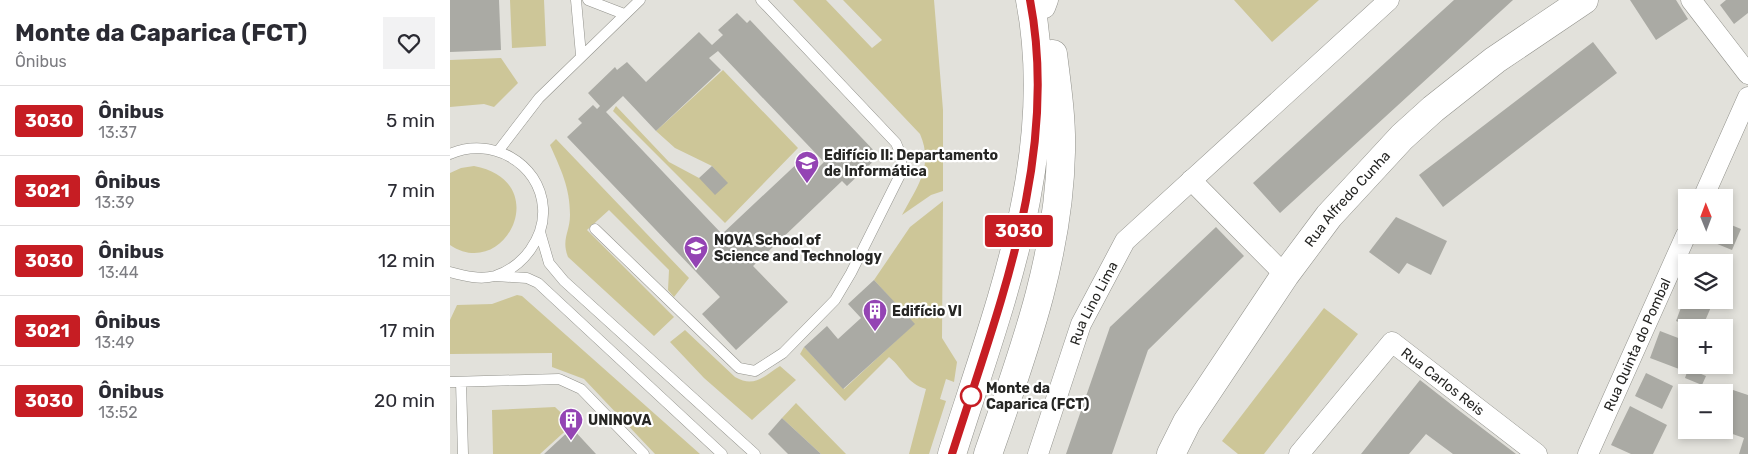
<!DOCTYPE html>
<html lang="pt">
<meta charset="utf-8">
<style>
:root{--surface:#fff;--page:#f2f2f3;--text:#2b2b33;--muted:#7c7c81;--line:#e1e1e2}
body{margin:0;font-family:Rubik,sans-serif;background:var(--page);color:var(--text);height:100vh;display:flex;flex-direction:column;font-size:19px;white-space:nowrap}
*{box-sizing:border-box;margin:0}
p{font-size:16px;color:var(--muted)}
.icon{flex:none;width:28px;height:28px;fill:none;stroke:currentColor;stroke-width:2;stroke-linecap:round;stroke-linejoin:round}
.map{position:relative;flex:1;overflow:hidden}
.drawer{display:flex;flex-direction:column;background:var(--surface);width:450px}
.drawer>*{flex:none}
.badge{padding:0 10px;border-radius:4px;font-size:18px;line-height:32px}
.needle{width:32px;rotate:359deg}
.buttons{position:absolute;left:1228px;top:189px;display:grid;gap:10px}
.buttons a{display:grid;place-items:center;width:55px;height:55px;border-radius:0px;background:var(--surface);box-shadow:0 2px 8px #0003;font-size:25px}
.map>.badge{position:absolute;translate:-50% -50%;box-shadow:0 0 0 2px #fff}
.round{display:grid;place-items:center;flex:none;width:52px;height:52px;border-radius:0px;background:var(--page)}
.head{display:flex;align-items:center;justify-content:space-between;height:85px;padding:0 15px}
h1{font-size:24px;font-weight:700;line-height:38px}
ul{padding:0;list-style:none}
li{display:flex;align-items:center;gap:15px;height:70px;padding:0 15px;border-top:1px solid var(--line)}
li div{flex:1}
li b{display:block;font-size:19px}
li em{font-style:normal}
li .badge{min-width:55px;font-weight:700;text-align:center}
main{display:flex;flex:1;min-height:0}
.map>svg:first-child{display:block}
.green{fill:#cdc698}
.building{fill:#aaaaa4;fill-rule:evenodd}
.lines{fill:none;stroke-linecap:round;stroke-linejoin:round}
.lane-casing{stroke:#92928c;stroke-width:11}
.street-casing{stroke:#92928c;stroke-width:21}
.secondary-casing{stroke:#92928c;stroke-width:29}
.primary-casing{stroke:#92928c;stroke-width:29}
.lane{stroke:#fff;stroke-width:10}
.street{stroke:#fff;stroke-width:20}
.secondary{stroke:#fff;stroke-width:28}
.primary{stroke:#fff;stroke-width:28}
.line-casing{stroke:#fff;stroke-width:11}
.line{stroke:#c61d23;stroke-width:8}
.stop-dot{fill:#fff;stroke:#c61d23;stroke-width:2.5}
.labels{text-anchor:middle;stroke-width:4.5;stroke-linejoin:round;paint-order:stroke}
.poi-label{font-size:14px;font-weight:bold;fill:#262624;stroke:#fff;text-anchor:start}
.street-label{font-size:14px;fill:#262624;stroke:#fff}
.stop-label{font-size:14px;font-weight:bold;fill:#262624;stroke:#fff;text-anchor:start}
</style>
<main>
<section class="drawer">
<div class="head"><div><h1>Monte da Caparica (FCT)</h1><p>Ônibus</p></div><a class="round"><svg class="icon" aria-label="heart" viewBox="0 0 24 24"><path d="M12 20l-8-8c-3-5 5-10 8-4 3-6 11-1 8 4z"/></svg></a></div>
<ul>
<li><span class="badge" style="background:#c61d23;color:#fff">3030</span><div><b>Ônibus</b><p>13:37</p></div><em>5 min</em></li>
<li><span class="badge" style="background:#c61d23;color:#fff">3021</span><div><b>Ônibus</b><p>13:39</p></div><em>7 min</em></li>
<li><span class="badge" style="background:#c61d23;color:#fff">3030</span><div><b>Ônibus</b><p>13:44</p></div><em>12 min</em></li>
<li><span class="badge" style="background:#c61d23;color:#fff">3021</span><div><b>Ônibus</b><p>13:49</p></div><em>17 min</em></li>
<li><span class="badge" style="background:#c61d23;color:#fff">3030</span><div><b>Ônibus</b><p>13:52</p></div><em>20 min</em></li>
</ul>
</section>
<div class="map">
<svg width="1298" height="454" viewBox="0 0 1298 454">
<rect width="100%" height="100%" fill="#e2e1db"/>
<!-- green -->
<path class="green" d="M60,0H94L96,46L62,48Z
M343,0H376L422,48L432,40L393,0H484L493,110V191L481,195L452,215C467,187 484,166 470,134Z
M784,0H869L822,42Z
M51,58L68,83L44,107L34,104L0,107V60Z
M273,70L348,148L275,223L163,111L166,106L219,162L249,178L277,183L262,166L225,148L206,131Z
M106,139L239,278L224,297L218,290L219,270L159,210L137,230L224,317L204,336L118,257C111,239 120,232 120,215C120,187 111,170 100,145Z
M24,166C105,181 55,282 0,245V173L11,168Z
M493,201L492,338L507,362L504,382L496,379L490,399L496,401L479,454H459L476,389C456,383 455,370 439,357L395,401L350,354L354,347L394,389L464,324L424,280L460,227Z
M67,295L72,296L250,454H205L134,379L102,367V353L0,354V320L7,305L42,304Z
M874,308L908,334L814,454H788L772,441Z
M235,330L285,377C304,388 313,377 330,366L346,380L302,420L254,378L220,342Z
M346,403L396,454H371L332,418Z
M105,407L123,424L90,454H43L42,410Z"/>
<!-- building -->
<path class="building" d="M0,0H49L51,50L0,52Z
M1004,0H1063L830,213L803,183Z
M1180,0H1226L1238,19L1206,40Z
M1276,0H1298V13L1284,24L1270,5Z
M287,13L297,23L300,20L429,156L397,186L392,181L303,266L338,302L286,350L252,314L270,297L117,137L132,123L128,119L143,105L147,109L150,106L138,93L165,67L167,70L177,62L196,82L249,32L262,45L273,35L268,30ZM268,51L374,162L365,171L353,158L272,234L156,112L173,96L206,131L271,70L259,58Z
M1143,42L1167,73L993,207L969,175Z
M262,166L278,183L265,195L249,178Z
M946,217L997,241L981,275L957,263L949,274L919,252Z
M1274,222L1291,229L1282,250L1260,241L1262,235H1274Z
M766,227L794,256L698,350L662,454H616L660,327Z
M1274,268L1280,270L1274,286Z
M424,280L465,324L393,389L354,347L377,326L388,339L411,318L398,304Z
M1236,294V300H1243L1261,307L1252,328H1244L1226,321Z
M1210,331L1236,341V365H1247L1244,371L1256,376L1252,385L1235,378L1237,372L1200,358Z
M1196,373L1223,386L1212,409L1185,396Z
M970,380L1007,409L1066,454H1003L976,434L959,454H911Z
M1280,389L1298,395V454H1289L1294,438L1274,431V406Z
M1180,406L1217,425L1203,454H1181L1161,445Z
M332,418L371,454H338L318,434Z
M122,428L146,454H94Z"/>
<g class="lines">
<defs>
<path id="lane" d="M126,0L131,55
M138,0L174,14
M49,150L89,98L190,0
M0,154C40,136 90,162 93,208C95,238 73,267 45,276C30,280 15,276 0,272
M145,229L289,368L305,371L333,353L385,300L401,273L452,171L451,155L446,143L311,0
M90,232L99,263L114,281L305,454
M46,276L77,278L88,283L272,454
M0,382L109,379L131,389L194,454
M11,382L13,454"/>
<g id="street">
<path d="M1241,0L1298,74"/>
<path d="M595,8L598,0"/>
<path d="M741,180L835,275"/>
<path d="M1253,198L1298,97"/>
<path id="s1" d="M588,454L631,324L675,241L939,0"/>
<path id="s2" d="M849,454L942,342L1087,454"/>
<path id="s3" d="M1138,454L1236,235"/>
</g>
<g id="secondary">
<path id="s4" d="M721,454L737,422L835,275L879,216L952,137L983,109L1045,60L1134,0"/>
</g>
<path id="primary" d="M502,454C548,308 610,156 580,0
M538,454C572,356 609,258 611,152C612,119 607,86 603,54"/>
</defs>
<!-- lane casing -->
<use href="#lane" class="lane-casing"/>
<!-- street casing -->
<use href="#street" class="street-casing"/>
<!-- secondary casing -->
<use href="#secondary" class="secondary-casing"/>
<!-- primary casing -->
<use href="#primary" class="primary-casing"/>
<!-- lane -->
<use href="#lane" class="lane"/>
<!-- street -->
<use href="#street" class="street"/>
<!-- secondary -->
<use href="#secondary" class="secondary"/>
<!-- primary -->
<use href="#primary" class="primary"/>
</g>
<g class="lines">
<defs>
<path id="line" d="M502,454C548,308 610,156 580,0"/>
</defs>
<!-- line casing -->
<use href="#line" class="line-casing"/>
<!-- line -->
<use href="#line" class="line"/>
</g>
<!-- icons -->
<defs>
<symbol id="university-pin" viewBox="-11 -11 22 30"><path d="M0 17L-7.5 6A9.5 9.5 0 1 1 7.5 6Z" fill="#9444b4" stroke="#fff"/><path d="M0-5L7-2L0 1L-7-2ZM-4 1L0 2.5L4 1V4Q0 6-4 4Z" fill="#fff"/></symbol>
<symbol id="building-pin" viewBox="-11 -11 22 30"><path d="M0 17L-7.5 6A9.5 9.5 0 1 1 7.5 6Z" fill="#9444b4" stroke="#fff"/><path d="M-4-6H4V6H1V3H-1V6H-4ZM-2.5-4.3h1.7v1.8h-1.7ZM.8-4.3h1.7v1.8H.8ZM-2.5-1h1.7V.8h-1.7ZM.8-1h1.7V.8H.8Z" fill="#fff"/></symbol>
</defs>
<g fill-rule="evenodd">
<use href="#university-pin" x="343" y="149" width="28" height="38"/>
<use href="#university-pin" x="232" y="234" width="28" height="38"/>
<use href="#building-pin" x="411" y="297" width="28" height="38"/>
<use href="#building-pin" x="107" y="406" width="28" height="38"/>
</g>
<!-- markers -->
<circle class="stop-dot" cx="521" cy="396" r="10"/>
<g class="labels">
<!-- poi labels -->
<g class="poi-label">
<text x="374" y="160">Edifício II: Departamento<tspan x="374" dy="16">de Informática</tspan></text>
<text x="264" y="245">NOVA School of<tspan x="264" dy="16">Science and Technology</tspan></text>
<text x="442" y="316">Edifício VI</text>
<text x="138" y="425">UNINOVA</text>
</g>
<!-- street labels -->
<g class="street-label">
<text dy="5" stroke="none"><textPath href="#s4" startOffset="311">Rua Alfredo Cunha</textPath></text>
<text dy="5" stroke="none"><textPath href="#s1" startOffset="161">Rua Lino Lima</textPath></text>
<text dy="5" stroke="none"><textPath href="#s3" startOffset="120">Rua Quinta do Pombal</textPath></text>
<text dy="5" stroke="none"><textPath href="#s2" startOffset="210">Rua Carlos Reis</textPath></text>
</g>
<!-- stop labels -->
<g class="stop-label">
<text x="536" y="393">Monte da<tspan x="536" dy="16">Caparica (FCT)</tspan></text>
</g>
</g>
</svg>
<div class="buttons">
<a><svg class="needle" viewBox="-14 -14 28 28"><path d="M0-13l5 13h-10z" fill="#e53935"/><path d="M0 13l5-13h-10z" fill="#7c7c81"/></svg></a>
<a><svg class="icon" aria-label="layers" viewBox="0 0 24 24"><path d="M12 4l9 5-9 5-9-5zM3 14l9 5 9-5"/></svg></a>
<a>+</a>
<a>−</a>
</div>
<b class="badge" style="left:569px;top:231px;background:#c61d23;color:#fff">3030</b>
</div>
</main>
